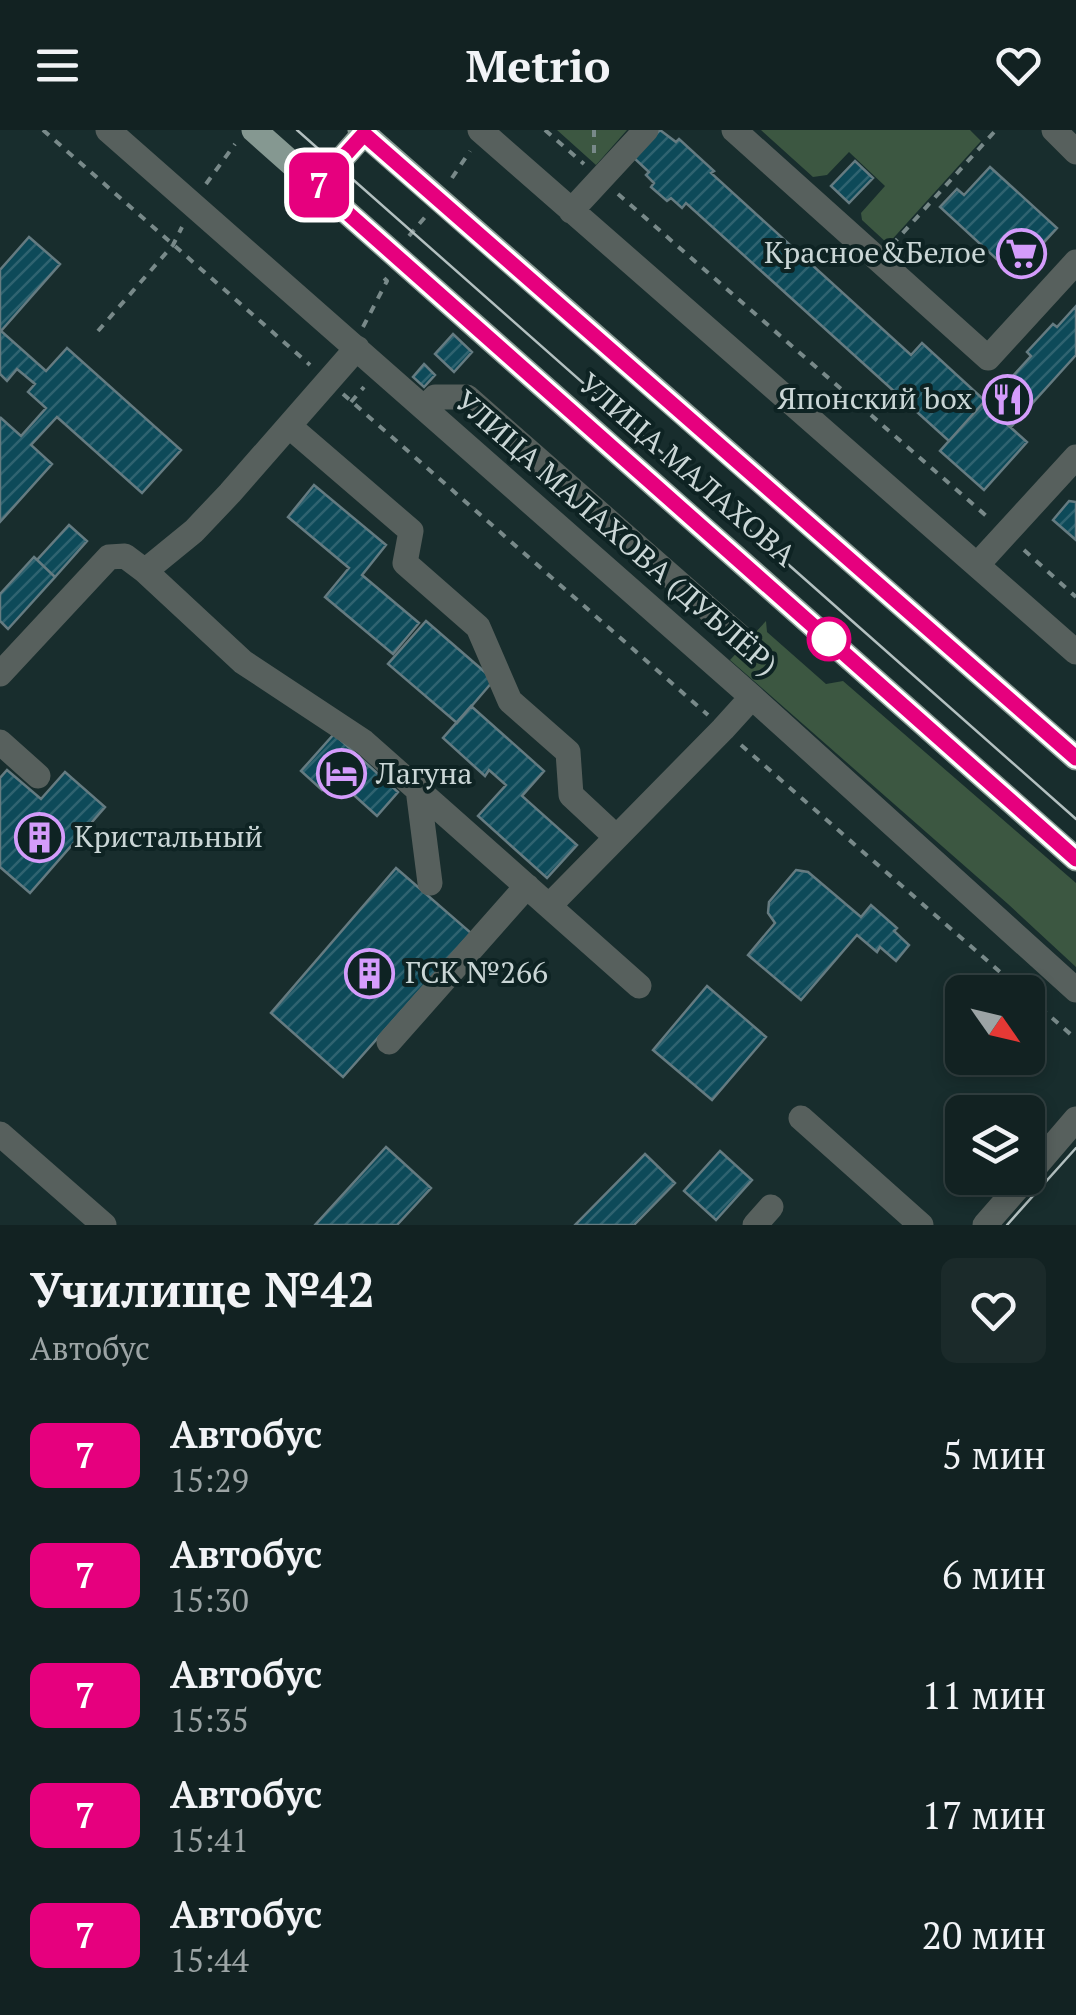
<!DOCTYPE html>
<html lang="ru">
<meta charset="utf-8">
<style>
:root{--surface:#122222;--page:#1b2a2a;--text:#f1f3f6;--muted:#9ca4a5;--line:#313f40}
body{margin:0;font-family:"PT Serif",serif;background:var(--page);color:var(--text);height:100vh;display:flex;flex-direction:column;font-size:38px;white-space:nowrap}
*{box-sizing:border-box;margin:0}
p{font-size:32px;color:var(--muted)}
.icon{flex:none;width:55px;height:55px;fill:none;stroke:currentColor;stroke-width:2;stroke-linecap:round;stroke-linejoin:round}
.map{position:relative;height:1095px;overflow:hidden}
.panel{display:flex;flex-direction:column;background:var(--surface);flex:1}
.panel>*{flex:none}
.badge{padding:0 20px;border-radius:15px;font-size:35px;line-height:65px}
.needle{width:65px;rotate:124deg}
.tools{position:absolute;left:945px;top:845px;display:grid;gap:20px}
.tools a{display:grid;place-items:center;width:100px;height:100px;border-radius:15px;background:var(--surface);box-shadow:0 5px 15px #0003,0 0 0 2px var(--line);font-size:50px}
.map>.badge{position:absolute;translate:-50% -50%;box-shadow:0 0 0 5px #fff}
.round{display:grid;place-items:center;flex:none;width:105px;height:105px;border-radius:15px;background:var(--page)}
.headline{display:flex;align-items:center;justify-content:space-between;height:170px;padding:0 30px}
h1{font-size:48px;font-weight:600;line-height:75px}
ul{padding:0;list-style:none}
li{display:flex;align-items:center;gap:30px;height:120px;padding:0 30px}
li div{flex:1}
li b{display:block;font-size:38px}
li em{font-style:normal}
li .badge{min-width:110px;font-weight:700;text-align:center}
header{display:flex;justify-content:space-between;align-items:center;height:130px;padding:0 30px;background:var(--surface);font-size:45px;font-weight:600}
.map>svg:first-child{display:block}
.green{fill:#3c5741}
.building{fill:url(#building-hatch);stroke:#657b81;stroke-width:2.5}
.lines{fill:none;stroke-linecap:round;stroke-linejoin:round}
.path{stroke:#788989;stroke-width:4;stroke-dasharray:8 8;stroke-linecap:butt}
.minor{stroke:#57605d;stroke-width:25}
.major{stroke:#859891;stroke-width:25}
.tram{stroke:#b3c0c0;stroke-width:2.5}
.line-casing{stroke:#fff;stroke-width:22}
.line{stroke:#e6007e;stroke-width:15}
.stop-dot{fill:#fff;stroke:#e6007e;stroke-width:5}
.labels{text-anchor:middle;stroke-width:8;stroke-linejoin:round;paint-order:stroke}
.poi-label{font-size:30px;fill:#cad6d6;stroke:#0e2323;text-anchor:start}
.street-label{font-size:30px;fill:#cad6d6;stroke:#0e2323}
</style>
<header><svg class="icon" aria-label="menu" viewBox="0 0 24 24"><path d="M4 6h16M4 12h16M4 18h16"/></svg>Metrio<svg class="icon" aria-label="heart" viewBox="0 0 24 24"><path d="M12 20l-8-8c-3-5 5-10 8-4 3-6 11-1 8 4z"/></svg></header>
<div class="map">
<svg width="1076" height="1095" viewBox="0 0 1076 1095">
<defs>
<pattern id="building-hatch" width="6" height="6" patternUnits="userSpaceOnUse" patternTransform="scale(2.5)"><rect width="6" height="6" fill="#0d4a59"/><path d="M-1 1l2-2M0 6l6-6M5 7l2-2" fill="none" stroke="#2f6370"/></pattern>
</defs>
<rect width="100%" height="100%" fill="#182d2d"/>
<!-- green -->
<path class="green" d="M557,0H627L596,35Z
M761,0H970L981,11L888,114L862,90L861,83L885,56L849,22L827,45L813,47Z
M766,491L767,502L826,554L843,551L1076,753V837L1008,774L730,530Z"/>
<!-- building -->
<path class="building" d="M660,0L676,12L679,9L714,41L711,43L911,225L922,213L984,270L999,254L1003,257L1031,226L1027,222L1053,194L1057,197L1076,176V225L1011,297L983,273L949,311L686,73L682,78L671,68L667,71L651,57L654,53L646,45L649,42L634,28Z
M855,31L873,48L849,73L831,56Z
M990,37L1057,98L1014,145L940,77L957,59L964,65Z
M29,107L60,134L1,201L46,241L67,218L181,320L142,363L57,287L31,315L52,334L0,392V290L1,288L21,306L46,278L28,262L35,254L17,239L7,251L0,244V140Z
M453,204L472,222L454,242L435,224Z
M424,234L435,245L424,257L413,247Z
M983,273L1027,312L984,360L940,321Z
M314,355L386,415L362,445L419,493L393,524L325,467L349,438L288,387Z
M1069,371L1076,372V410L1053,390Z
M69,395L87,411L55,447L37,430Z
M34,427L55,447L8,499L0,491V464Z
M426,491L494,550L457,593L388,534Z
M471,576L544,641L522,666L577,715L547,748L478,686L506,655L489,640L485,646L443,608Z
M334,604L398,662L377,686L334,647L322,660L301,641Z
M7,640L41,669L65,642L105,677L30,763L0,737V648Z
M396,738L471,803L343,947L271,883Z
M796,740L808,742L861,787L871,775L897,798L894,801L909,815L896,831L880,817L877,822L857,805L801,870L748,825L775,793L768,783L769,772Z
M707,856L766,907L712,970L653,920Z
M386,1017L431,1058L397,1095H315Z
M720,1021L752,1050L716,1090L684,1061Z
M645,1024L675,1053L634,1095H575Z"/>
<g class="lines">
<!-- path -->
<path class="path" d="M43,0L310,235
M545,0L584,34
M594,23V0
M452,48L470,21
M206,54L235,14
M618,64L991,390
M409,106L426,86
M892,115L996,0
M363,197L387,151L384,148
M98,201L173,115L182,97
M343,264L708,585
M351,272L364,257
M1024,420L1076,467
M741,615L1023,862
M1028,867L1076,909"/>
<!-- minor -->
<path class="minor" d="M108,0L752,567L1076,860
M480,0L1076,522
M734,0L988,228L1076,132
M1054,0L1076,22
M571,81L646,0
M424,278L435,267H467L739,506
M289,296L411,401L405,433L478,497L510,571L568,622L571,665L616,707
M978,434L1076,327
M145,441L243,532L364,612L639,856
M0,544L109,427L125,426L145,441L194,401L230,363L357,218
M0,612L38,646
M418,659L430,753
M549,776L723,599L752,567
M389,912L527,756
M801,988L921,1095
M0,1004L104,1095
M1028,1045L1076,989
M755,1095L771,1077
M985,1095L1026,1048"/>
<!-- major -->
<path class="major" d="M254,0L1076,729
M360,0L1076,628
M317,57L367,0"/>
<!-- tram -->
<path class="tram" d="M297,0L1076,689
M1007,1095L1076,1018"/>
</g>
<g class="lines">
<defs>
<path id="line" d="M1076,628L364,4L317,56L1076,729"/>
</defs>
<!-- line casing -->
<use href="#line" class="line-casing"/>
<!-- line -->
<use href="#line" class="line"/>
</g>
<!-- icons -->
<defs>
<symbol id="supermarket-ring" viewBox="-11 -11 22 22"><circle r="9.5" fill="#0e2323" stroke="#d49cfb" stroke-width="1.5"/><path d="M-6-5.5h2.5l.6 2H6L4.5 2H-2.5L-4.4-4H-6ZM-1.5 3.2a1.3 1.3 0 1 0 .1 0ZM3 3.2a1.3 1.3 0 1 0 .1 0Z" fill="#d49cfb"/></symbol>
<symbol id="restaurant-ring" viewBox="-11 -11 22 22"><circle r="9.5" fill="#0e2323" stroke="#d49cfb" stroke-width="1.5"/><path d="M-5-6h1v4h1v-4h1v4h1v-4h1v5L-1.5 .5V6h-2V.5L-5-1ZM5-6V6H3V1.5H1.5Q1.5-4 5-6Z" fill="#d49cfb"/></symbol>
<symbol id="hotel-ring" viewBox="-11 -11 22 22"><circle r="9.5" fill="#0e2323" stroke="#d49cfb" stroke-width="1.5"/><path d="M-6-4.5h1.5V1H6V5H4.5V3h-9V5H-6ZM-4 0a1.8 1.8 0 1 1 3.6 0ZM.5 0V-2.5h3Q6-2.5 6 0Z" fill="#d49cfb"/></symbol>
<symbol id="building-ring" viewBox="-11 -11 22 22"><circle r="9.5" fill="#0e2323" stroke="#d49cfb" stroke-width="1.5"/><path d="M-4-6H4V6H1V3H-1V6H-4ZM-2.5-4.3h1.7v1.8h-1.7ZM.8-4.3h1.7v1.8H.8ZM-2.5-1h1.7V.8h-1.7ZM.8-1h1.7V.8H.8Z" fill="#d49cfb"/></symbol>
</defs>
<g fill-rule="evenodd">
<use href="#supermarket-ring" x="994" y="96" width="55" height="55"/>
<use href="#restaurant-ring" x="980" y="242" width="55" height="55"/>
<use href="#hotel-ring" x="314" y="616" width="55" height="55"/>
<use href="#building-ring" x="12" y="680" width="55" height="55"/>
<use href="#building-ring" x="342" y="816" width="55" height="55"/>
</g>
<!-- markers -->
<circle class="stop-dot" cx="829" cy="509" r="20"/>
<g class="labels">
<!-- poi labels -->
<g class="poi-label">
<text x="986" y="133" text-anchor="end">Красное&amp;Белое</text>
<text x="972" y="279" text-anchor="end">Японский box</text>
<text x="376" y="654">Лагуна</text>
<text x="74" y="717">Кристальный</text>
<text x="405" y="853">ГСК №266</text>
</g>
<!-- street labels -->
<g class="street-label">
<text transform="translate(687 340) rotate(41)" y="10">УЛИЦА МАЛАХОВА</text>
<text transform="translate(616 403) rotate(41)" y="10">УЛИЦА МАЛАХОВА (ДУБЛЁР)</text>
</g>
</g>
</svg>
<div class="tools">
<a><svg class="needle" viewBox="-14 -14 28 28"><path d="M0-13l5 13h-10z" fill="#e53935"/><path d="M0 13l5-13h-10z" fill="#9ca4a5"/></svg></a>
<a><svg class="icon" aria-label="layers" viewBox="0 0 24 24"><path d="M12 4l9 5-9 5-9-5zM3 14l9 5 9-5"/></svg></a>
</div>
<b class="badge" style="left:319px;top:55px;background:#e6007e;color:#fff">7</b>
</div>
<section class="panel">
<div class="headline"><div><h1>Училище №42</h1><p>Автобус</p></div><a class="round"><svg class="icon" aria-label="heart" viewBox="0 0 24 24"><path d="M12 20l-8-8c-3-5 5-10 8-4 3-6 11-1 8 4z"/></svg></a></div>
<ul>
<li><span class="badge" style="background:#e6007e;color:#fff">7</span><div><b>Автобус</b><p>15:29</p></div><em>5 мин</em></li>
<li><span class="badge" style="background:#e6007e;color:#fff">7</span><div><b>Автобус</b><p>15:30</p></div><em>6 мин</em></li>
<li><span class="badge" style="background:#e6007e;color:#fff">7</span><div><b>Автобус</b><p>15:35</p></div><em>11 мин</em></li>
<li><span class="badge" style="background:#e6007e;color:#fff">7</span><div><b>Автобус</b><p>15:41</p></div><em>17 мин</em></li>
<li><span class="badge" style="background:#e6007e;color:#fff">7</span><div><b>Автобус</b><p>15:44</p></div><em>20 мин</em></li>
</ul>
</section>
